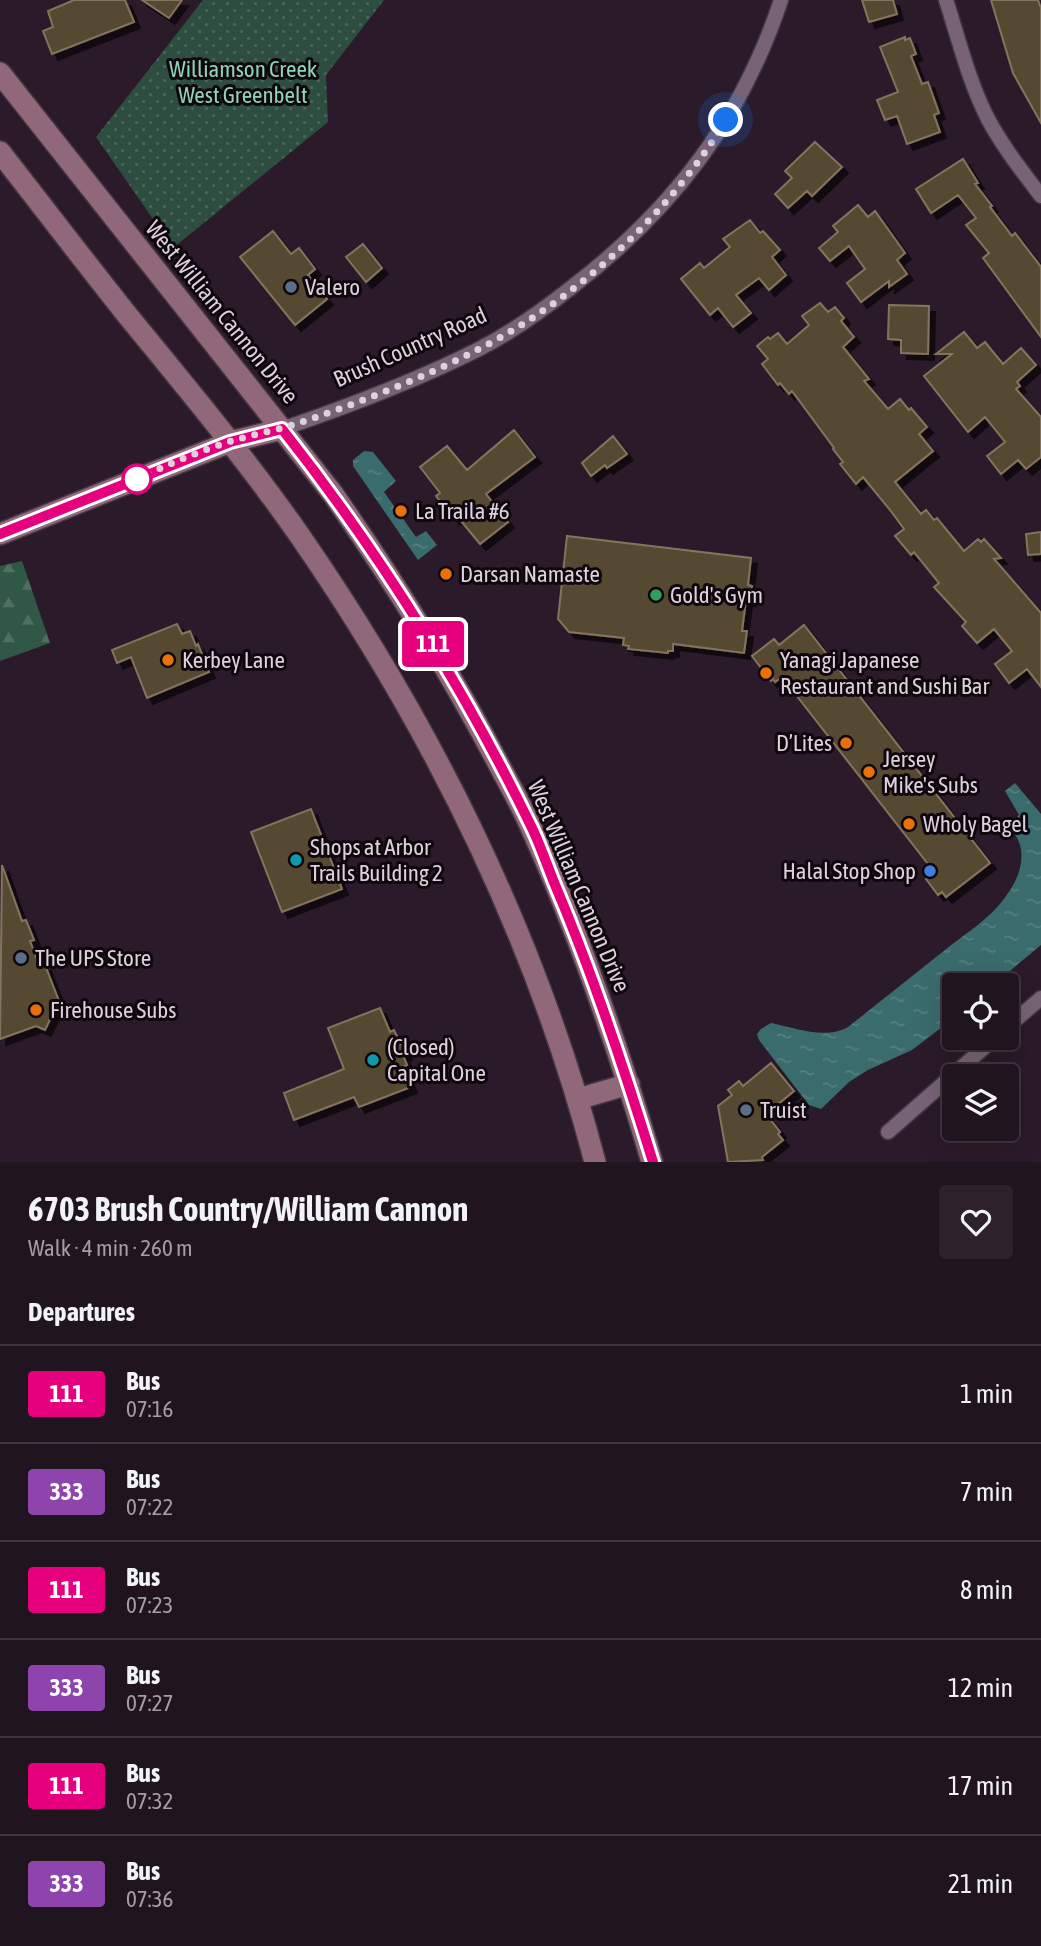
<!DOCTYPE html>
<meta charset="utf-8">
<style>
:root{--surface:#20141f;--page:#2d212c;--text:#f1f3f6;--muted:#a29ea4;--line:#3d333d}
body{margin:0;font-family:"Asap Condensed",sans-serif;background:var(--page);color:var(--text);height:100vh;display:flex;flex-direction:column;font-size:26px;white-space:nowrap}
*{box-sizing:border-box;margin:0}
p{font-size:23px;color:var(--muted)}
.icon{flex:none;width:38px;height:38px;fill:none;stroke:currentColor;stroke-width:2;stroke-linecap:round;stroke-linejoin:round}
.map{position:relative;height:1162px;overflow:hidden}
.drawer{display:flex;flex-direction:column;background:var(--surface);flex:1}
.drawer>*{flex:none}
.badge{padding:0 14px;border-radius:5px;font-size:24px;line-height:46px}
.buttons{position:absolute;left:942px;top:973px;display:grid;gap:14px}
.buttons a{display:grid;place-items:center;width:77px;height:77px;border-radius:7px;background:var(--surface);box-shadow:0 7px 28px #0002,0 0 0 2px var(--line);font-size:35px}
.you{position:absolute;width:35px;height:35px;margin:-18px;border:5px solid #fff;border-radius:50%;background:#1a73e8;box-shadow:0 0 0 10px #1a73e833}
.map>.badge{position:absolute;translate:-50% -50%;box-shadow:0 0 0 4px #fff}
h2{padding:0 28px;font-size:26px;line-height:63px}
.round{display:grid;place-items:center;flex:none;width:74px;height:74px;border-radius:7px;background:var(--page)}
.overview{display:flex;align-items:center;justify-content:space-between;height:119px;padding:0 28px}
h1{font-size:33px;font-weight:700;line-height:52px}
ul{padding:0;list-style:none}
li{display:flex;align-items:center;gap:21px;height:98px;padding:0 28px;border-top:2px solid var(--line)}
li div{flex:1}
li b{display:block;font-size:26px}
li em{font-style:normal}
li .badge{min-width:77px;font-weight:700;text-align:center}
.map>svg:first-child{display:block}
.grass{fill:url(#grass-dots)}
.forest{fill:url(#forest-firs)}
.water{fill:url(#water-ripples)}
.building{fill:#574933;stroke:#83745d;stroke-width:2;filter:url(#shadow)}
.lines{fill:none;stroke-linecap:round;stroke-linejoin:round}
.street-casing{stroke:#433642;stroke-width:17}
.secondary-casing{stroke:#433642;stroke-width:24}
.street{stroke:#776375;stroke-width:14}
.secondary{stroke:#90687a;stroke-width:21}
.line-casing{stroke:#fff;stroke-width:16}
.line{stroke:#e6007e;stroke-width:10}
.walk{stroke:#ddd1dc;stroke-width:7;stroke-dasharray:0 12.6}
.service-dot{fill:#5c6f8a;stroke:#0f070e;stroke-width:2.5}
.stop-dot{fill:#fff;stroke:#e6007e;stroke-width:3.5}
.food-dot{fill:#e8710a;stroke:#0f070e;stroke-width:2.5}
.leisure-dot{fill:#2e9e5b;stroke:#0f070e;stroke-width:2.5}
.culture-dot{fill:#0f9aa8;stroke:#0f070e;stroke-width:2.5}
.shop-dot{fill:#3f7fe0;stroke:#0f070e;stroke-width:2.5}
.labels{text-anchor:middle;stroke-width:6;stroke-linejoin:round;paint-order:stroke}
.park-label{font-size:23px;fill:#8fd4b5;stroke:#0f070e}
.poi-label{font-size:23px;fill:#ddd1dc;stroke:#0f070e;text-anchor:start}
.street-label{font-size:23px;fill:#ddd1dc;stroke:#0f070e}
</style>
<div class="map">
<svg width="1041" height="1162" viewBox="0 0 1041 1162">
<defs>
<pattern id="grass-dots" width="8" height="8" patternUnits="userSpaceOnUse" patternTransform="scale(1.75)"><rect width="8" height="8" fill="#2c4d3f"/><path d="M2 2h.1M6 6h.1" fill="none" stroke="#4a665a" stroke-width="1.8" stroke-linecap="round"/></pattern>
<pattern id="forest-firs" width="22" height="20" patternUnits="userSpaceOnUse" patternTransform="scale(1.75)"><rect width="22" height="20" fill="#315847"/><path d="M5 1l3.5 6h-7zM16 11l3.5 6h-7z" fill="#4e6f61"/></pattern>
<pattern id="water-ripples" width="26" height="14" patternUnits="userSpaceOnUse" patternTransform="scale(1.75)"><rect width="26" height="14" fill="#3a6b6d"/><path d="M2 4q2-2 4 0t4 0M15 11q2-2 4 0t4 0" fill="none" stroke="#567f81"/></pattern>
<filter id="shadow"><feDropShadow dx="6" dy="6" stdDeviation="0" flood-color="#0009"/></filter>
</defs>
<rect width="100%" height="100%" fill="#2b1a29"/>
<!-- grass -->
<path class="grass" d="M203,0H384L326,75L328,122L173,248L96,137Z"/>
<!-- forest -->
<path class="forest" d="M22,561L50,643L0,661V566Z"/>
<!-- water -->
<path class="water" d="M364,451L373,452L396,481L384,492L416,537L426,531L437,545L418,560L353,466V460Z
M1015,783L1041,814V945L993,985H954V1018L912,1050L868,1070L849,1082L821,1109L809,1105L759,1040L757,1034L761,1029L771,1023C796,1028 825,1040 848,1027C882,1000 916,973 950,946C969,931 992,917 1006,896C1020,878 1029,851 1013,832V821L1019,815L1005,791Z"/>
<!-- building -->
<path class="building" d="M74,0H125L134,22L52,54L43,31L53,27L48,11Z
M142,0H182L169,18Z
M862,0H893L897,14L869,22Z
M991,0H1038L1041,8V123L1013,73Z
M905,37V40L910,38L916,54L911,56L922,84L928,82L939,113L934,115L940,132L907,144L897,116L885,120L877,100L898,92L880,47Z
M815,142L842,167L812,196L807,191L788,208L775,194L792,178L785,171Z
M963,159L978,183L975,184L992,206L990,207L1012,236L1015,233L1041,267V337L983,258L989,253L966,225L976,218L958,195L931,213L916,189Z
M858,205L868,217L875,211L905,253L897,260L907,274L889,287V281L861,302L847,283L865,269L849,246L830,261L819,248L838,232L833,226Z
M750,220L760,233L763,231L780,250L772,257L786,275L769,290L759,278L736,295L751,313L733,327L718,308L710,315L681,279L700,263L704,268L730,247L723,239Z
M273,231L291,254L299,248L315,269L308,275L327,299L295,325L240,257Z
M363,244L382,268L366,282L346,257Z
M820,303L828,312L835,307L844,318L841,321L854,337L843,347L869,379L864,381L888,409L900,399L909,410L911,408L927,427L919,434L933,451L895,482L921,514L926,510L934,520L937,518L964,551L978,539L981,542L984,539L1001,558L994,559L1041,613V687L1027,669L1009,683L995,664L1012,651L994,629L977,643L962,626L966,622L934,587L939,583L914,552L911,555L895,536L904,529L890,510L863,477L856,484L840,464L843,462L833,449L834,448L792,391L789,394L780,383L778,385L762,364L768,359L757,346L768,337L770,339L778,333L787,344L809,325L802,316Z
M889,305L929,306L928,354L901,353V340L888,339Z
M964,332L977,348L985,342L1003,364L1021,348L1036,365L1017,382L1020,386L1016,389L1041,417V457L1026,469L1018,460L1001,474L987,456L1005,442L985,417L968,432L924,376L952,354H936Z
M514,430L535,457L486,494L508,522L480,544L457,516L454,519L436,496L440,493L420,467L447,446L467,470Z
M613,436L627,454L607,468L605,465L591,476L582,463Z
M1041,532V554L1028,555L1026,534Z
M567,536L751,558L748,585L752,586L750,600H746L742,631H747L744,653L673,644V651H668V653L628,649L629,646L623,645L624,638L569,632L558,619Z
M177,624L182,634L190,631L196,646L198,644L209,672L147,698L131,657L117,663L112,650Z
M804,625L990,863L946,897L942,892L938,895L926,879L929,877L926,872L931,868L782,677L775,682L773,679L771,681L752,656L774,639L779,645Z
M311,809L342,889L282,912L251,832Z
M2,865L22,921L26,920L34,940L30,941L40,967L45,965L59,1001L45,1030L36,1026L0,1039Z
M380,1008L390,1032L394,1030L406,1054L403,1055L407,1065L403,1067L411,1087L359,1107L354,1097L294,1120L284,1093L344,1069L328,1028Z
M771,1063L794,1091L766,1114L780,1132L778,1134L783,1140L762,1157L763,1160L728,1162L718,1106L732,1095L728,1090L739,1081L743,1086Z"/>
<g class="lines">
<defs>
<path id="street" d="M946,0C959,40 969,82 988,119C1003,147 1022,171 1041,196
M282,429C349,406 416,381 479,349C512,332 543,310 572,287C672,210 741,121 781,0
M1006,1028L1041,998
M888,1132L995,1038"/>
<path id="secondary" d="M0,73L333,494C393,580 448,668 497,761C509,784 523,808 533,832C581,939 619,1050 652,1162
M0,152C43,207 85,262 128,316C187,388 247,460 300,536C432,727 536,937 595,1162
M0,534L230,442L282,429
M578,1099L629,1084"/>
</defs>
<!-- street casing -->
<use href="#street" class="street-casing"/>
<!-- secondary casing -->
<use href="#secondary" class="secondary-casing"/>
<!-- street -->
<use href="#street" class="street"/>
<!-- secondary -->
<use href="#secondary" class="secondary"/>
</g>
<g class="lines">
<defs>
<path id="line" d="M0,534L230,442L282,429C380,553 463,686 532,828C542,849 549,871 558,892C595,980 625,1071 653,1162"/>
</defs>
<!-- line casing -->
<use href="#line" class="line-casing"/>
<!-- line -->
<use href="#line" class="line"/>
<!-- walk -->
<path class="walk" d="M137,479C166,465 200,451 231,441C256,434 282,429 308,420C366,400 425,377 479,349C578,298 669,214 726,120"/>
</g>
<!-- markers -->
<g class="service-dot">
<circle cx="291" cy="287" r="7"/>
<circle cx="21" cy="958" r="7"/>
<circle cx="746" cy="1110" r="7"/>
</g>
<circle class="stop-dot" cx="137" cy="479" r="14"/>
<g class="food-dot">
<circle cx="401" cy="511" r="7"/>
<circle cx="446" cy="574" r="7"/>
<circle cx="168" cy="660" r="7"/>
<circle cx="766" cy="673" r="7"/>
<circle cx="846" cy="743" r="7"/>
<circle cx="869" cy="772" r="7"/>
<circle cx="909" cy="824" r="7"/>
<circle cx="36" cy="1010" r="7"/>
</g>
<circle class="leisure-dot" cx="656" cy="595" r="7"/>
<g class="culture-dot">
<circle cx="296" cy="860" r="7"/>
<circle cx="373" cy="1060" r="7"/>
</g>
<circle class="shop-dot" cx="930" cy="871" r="7"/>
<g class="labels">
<!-- park labels -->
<g class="park-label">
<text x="243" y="77">Williamson Creek<tspan x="243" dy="26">West Greenbelt</tspan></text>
</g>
<!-- poi labels -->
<g class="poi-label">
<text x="305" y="295">Valero</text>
<text x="415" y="519">La Traila #6</text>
<text x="460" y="582">Darsan Namaste</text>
<text x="670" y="603">Gold's Gym</text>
<text x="182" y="668">Kerbey Lane</text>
<text x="780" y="668">Yanagi Japanese<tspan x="780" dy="26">Restaurant and Sushi Bar</tspan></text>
<text x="832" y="751" text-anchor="end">D’Lites</text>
<text x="883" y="767">Jersey<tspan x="883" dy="26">Mike's Subs</tspan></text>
<text x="923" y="832">Wholy Bagel</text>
<text x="310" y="855">Shops at Arbor<tspan x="310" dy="26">Trails Building 2</tspan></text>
<text x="916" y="879" text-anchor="end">Halal Stop Shop</text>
<text x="35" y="966">The UPS Store</text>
<text x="50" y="1018">Firehouse Subs</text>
<text x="387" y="1055">(Closed)<tspan x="387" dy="26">Capital One</tspan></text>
<text x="760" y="1118">Truist</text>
</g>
<!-- street labels -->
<g class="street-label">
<text transform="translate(222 312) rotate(51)" y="8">West William Cannon Drive</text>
<text transform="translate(410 347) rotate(-24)" y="8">Brush Country Road</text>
<text transform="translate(579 886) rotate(67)" y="8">West William Cannon Drive</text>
</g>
</g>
</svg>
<div class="buttons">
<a><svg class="icon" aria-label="locate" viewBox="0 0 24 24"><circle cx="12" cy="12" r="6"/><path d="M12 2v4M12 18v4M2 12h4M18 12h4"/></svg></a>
<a><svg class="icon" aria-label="layers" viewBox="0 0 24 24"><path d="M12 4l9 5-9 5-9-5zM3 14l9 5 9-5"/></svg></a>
</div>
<div class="you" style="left:726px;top:120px"></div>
<b class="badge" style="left:433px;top:644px;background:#e6007e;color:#fff">111</b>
</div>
<section class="drawer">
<div class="overview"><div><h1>6703 Brush Country/William Cannon</h1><p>Walk · 4 min · 260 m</p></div><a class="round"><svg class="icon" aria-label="heart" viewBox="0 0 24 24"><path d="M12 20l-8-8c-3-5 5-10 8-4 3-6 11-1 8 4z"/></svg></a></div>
<h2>Departures</h2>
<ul>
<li><span class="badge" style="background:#e6007e;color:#fff">111</span><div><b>Bus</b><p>07:16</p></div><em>1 min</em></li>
<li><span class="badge" style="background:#8e44ad;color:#fff">333</span><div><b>Bus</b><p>07:22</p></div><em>7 min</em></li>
<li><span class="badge" style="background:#e6007e;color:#fff">111</span><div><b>Bus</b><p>07:23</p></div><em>8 min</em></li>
<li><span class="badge" style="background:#8e44ad;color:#fff">333</span><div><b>Bus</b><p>07:27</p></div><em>12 min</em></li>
<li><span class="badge" style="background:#e6007e;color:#fff">111</span><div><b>Bus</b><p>07:32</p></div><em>17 min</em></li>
<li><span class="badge" style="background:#8e44ad;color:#fff">333</span><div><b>Bus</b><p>07:36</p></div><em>21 min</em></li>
</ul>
</section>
